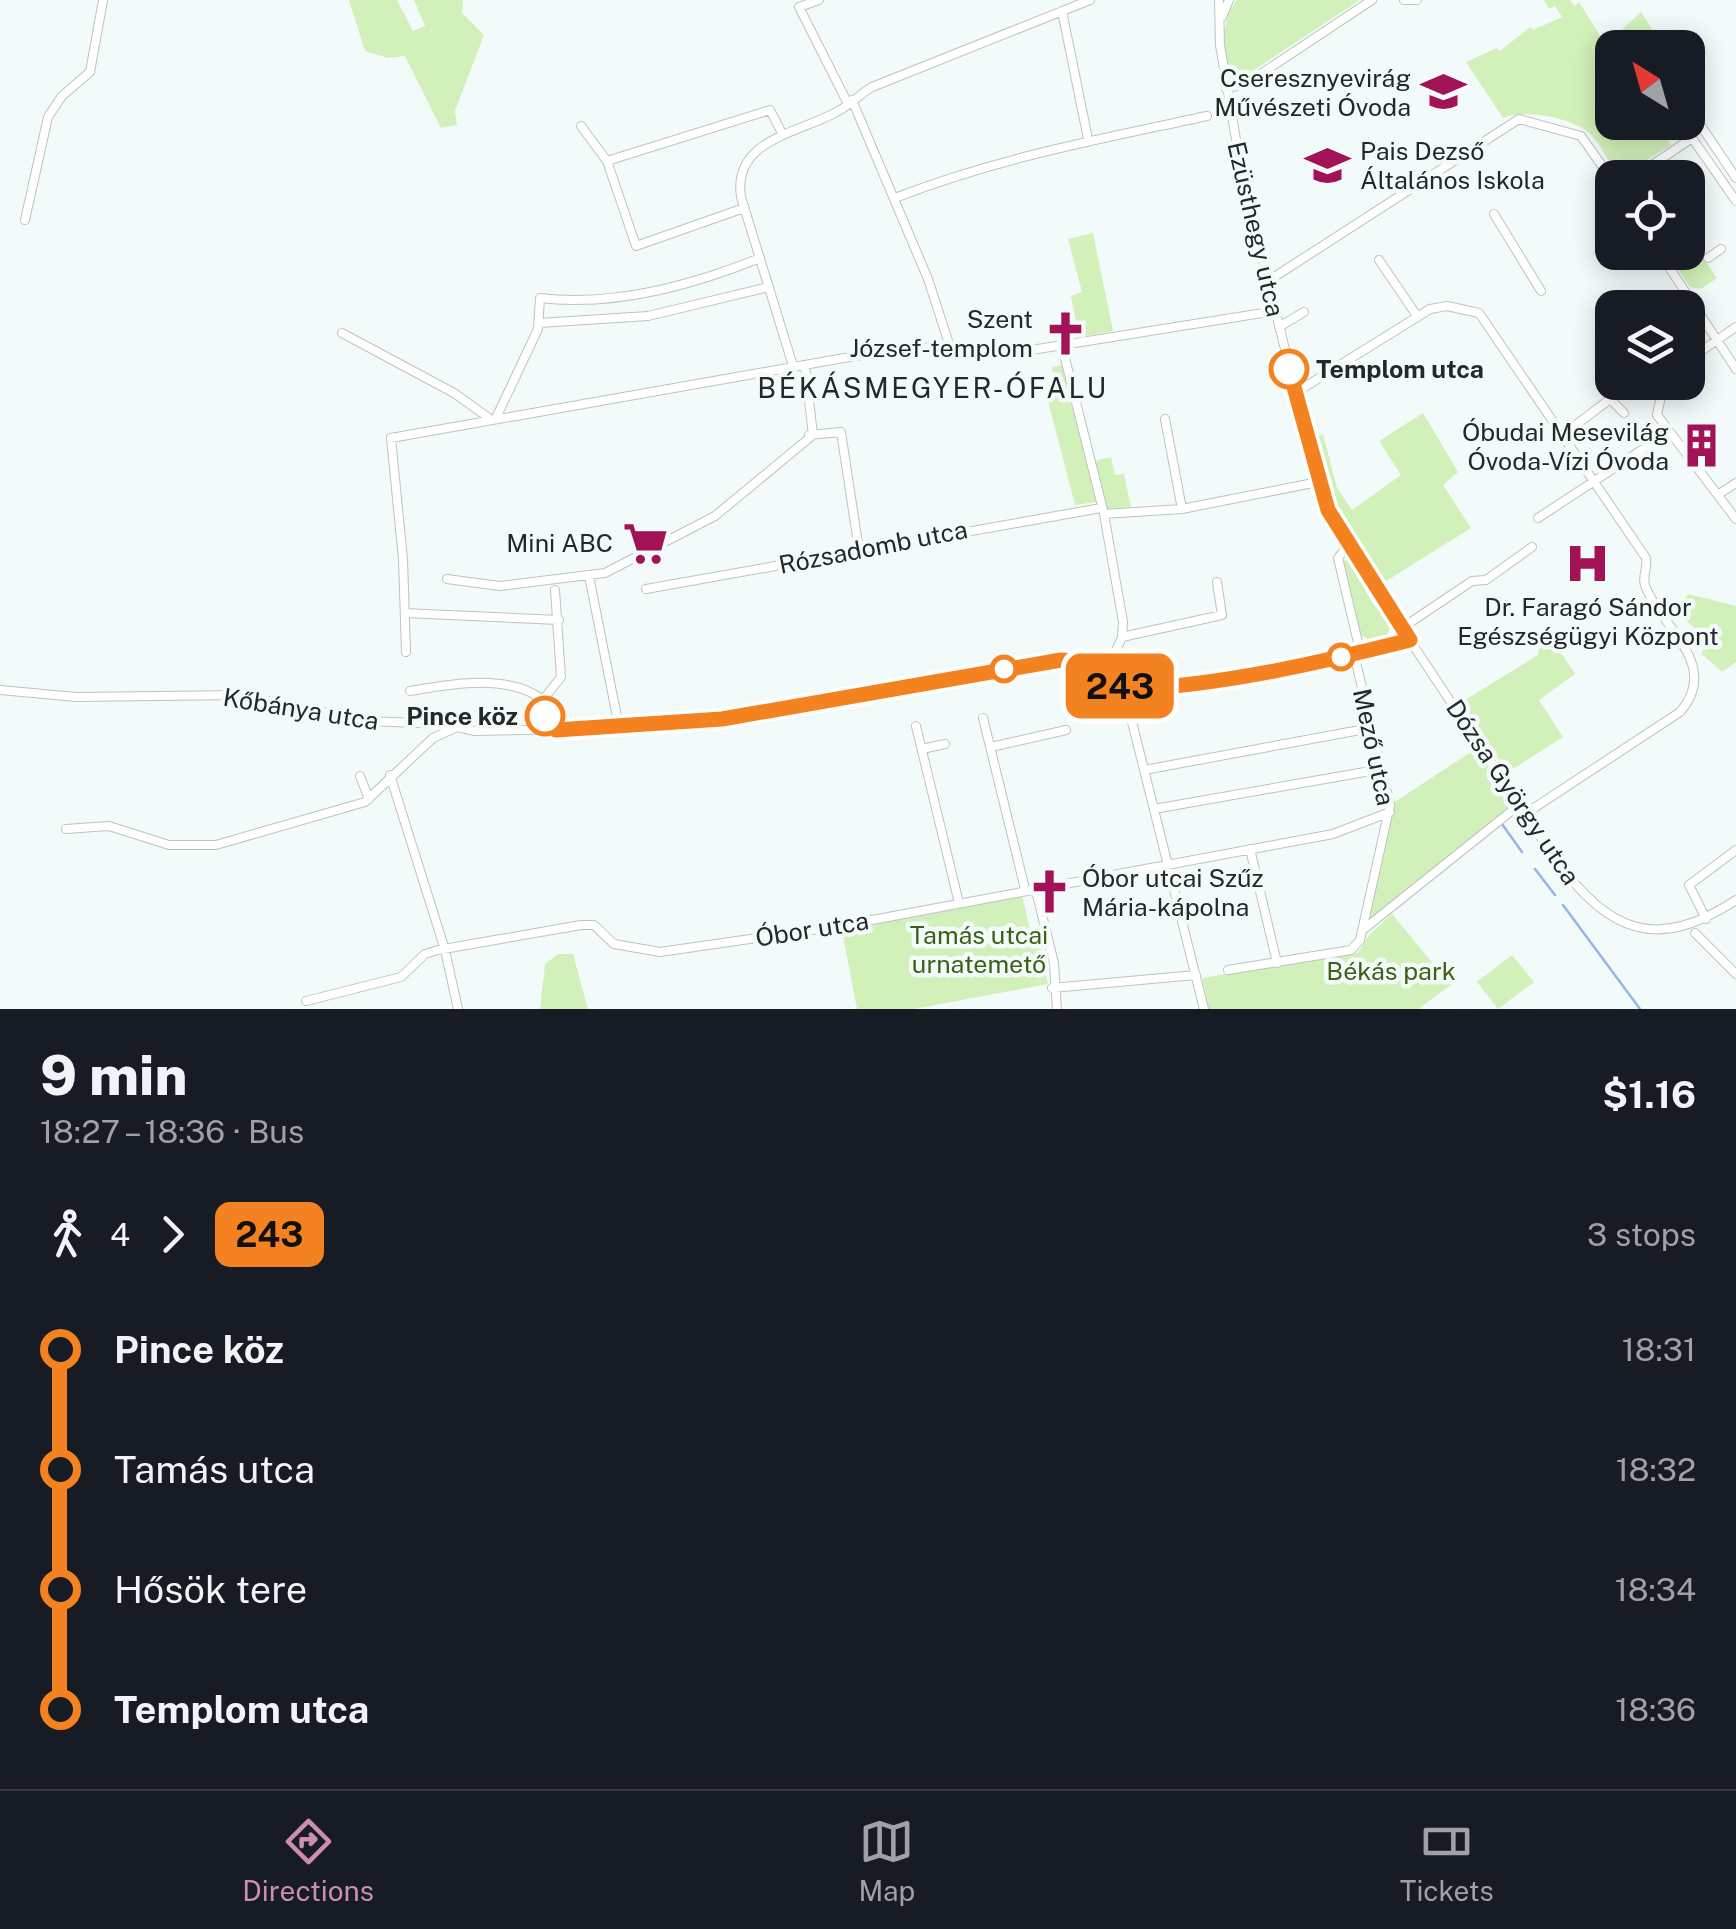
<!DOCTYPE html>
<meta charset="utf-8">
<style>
:root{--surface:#171b24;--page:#242831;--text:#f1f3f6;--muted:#9ea1a6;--line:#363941;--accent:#cd8eae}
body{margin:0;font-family:"Public Sans",sans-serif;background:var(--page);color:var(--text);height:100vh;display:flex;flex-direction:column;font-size:38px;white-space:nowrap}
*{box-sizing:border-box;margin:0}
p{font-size:32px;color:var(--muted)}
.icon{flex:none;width:55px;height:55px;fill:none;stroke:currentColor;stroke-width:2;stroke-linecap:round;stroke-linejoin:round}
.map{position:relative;height:1009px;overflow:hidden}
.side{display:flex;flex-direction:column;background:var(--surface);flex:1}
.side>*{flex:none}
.badge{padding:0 20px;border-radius:15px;font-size:35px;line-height:65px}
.needle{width:65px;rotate:323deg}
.controls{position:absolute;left:1595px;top:30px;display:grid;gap:20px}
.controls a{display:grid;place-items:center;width:110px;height:110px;border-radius:20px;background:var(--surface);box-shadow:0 5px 25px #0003;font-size:50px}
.map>.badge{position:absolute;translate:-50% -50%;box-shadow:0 0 0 5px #fff}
.legs{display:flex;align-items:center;gap:15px;height:110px;padding:0 40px;font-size:32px}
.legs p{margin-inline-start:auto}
.headline{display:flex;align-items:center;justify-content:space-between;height:170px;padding:0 40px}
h1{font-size:55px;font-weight:800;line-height:75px}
ul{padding:0 40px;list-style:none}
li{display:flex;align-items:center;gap:35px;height:120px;font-size:38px}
li i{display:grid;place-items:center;width:15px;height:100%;margin:0 12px;background:currentColor}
li i::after{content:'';width:25px;height:25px;margin:-12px;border:8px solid;border-radius:50%;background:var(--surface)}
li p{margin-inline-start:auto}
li:first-child i{background:linear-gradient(#0000 50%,currentColor 0)}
li:last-child i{background:linear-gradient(currentColor 50%,#0000 0)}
.menu{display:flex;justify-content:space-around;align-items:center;height:140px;border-top:2px solid var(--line);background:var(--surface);font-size:28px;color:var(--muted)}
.menu a{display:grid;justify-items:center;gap:5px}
.menu .selected{color:var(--accent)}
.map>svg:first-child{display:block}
.green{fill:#d2f1ba}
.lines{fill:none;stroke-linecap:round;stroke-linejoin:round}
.stream{stroke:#98b4e8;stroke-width:2.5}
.minor-casing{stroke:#bcc3c3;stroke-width:10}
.minor{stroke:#fff;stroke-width:8}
.line-1-casing{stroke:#fff;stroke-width:22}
.line-1{stroke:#f58220;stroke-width:15}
.stop-1-dot{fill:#fff;stroke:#f58220;stroke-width:5}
.labels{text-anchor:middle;stroke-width:9;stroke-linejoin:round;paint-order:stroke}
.poi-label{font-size:25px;fill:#252828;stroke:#f3fafa;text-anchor:end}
.street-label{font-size:25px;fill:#252828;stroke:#f3fafa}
.stop-label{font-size:25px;font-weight:bold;fill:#252828;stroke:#f3fafa;text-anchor:start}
.park-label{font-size:25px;fill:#3c6115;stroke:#f3fafa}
.neighbourhood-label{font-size:28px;letter-spacing:2.5px;fill:#252828;stroke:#f3fafa}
</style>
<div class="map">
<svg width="1736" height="1009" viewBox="0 0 1736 1009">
<rect width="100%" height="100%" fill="#f3fafa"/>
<!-- green -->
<path class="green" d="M349,0H397L413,31L425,26L414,0H463L462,13L484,35L455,111L457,125L441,128L405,56L388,58L365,51Z
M1237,0H1360L1236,82C1222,62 1219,20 1237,0Z
M1544,0H1570L1575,6L1579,2L1606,45L1641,12L1658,39L1647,47L1612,48V122L1657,123L1671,145L1635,167L1622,162L1611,164C1604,154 1598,140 1588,132C1569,117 1524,109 1503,118L1466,62L1497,48L1500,51L1530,27L1533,30L1562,17L1555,6L1549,9Z
M1093,233L1113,331L1079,337L1071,296L1082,292L1068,239Z
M1688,236L1717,278L1701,289L1690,287L1668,254L1688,252Z
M1062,365L1096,502L1075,505L1046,393L1056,390L1052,367Z
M1423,413L1458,472L1443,485L1471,528L1383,583C1352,536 1325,495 1315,439L1323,434L1337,488L1352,510L1401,475L1379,441Z
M1111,457L1115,475L1124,474L1131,507L1106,509L1094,461Z
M1347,559L1374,605L1392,622L1386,638L1371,641L1359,634L1341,562Z
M1688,594L1736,606V662L1722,672L1702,654L1706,639L1676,611Z
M1550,636L1575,674L1539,700L1563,737L1508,772L1460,703L1538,655L1541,641Z
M1477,748L1519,805L1364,929L1390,805Z
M1022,894L1033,945L1040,944L1048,984L914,1009H857L842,931Z
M1392,914L1451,985L1418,1009H1209L1202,978L1358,953L1369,935Z
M558,954H573L588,1009H540L545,964Z
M1512,955L1534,982L1498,1009L1477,982Z"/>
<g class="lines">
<!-- stream -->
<path class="stream" d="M1502,824L1522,852
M1535,869L1555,895
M1563,905L1640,1009"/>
<defs>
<path id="minor" d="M819,0L799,7L848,104
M1219,0L1220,45L1243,181L1322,497L1358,562L1555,859C1610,933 1657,952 1736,900
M1404,0H1417
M1062,11L1088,139
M1222,17L1229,0
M1226,89L1247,83L1372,0
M852,100L928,279L951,350
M581,126L607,161L770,110L783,135
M1701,126L1736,178
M607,161L636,246L744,208
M1633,178L1692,138L1736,201
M895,198C997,158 1101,139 1207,116
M1494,214L1541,291
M25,220L48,117L62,96L90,72L103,0
M1659,252L1736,369
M1708,258L1721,249
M1379,260L1417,316
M1268,281L1519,119L1581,136L1612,180
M539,323L648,316L769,287
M1279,327L1304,312
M342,333L454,393L489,418
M1062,346L1104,514L1123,622L1122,637L1106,674
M1688,360L1736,327
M793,366L741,197C732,138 802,133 840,110C851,104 860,94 872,87L1090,0
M1664,382L1657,415L1736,519
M1295,393L1430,309L1447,306L1479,313L1646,558C1648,569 1641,578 1646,588C1663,629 1721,665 1680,712L1525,814
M496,418L538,329L540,298C613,307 693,285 760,258
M1165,419L1182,509
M1564,434L1610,399L1624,413
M809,435L841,432L859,550
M1719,494L1736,483
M1104,514L1182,509L1318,482
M1538,518L1669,432
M1348,546L1338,558L1360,651
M589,576L619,727
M447,579L500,586L605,573L715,516L813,435L805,365
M646,589L1101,508
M405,613L559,620
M1402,628L1472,581L1486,580L1532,547
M1122,637L1222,615L1217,582
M406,652L403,559L391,438L912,346L967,353L1019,352L1275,311
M0,690L76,697L237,695L367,721L444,724L475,731L571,729L687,724L1061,660L1090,662L1124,690C1222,686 1316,664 1410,640
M1124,690L1204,1009
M410,691C450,684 508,673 543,700
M543,700L561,677L555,590
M543,700L545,716L556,730
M983,718L1025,889
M916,726L959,903
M991,747L1066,730
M922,749L945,744
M1144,770L1371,728
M390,775L445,950L458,1009
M360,776L369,799
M1154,809L1382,769
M66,829L109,826L169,845H216L365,802L433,738L455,728
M1250,849L1277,963
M1035,887L1054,963L1057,1009
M1706,919L1689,885L1736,850
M1364,929L1519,805
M1695,933L1736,974
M1228,970L1351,950L1360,940L1390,805L1354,654
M1052,988L1196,975
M306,1001L401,977L425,954L438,950L581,925H594L614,944L660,952L840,926L1333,834L1390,812"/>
</defs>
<!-- minor casing -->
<use href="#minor" class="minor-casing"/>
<!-- minor -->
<use href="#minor" class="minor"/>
</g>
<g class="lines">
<defs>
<path id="line-1" d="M545,716L556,730L722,719L1061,660L1090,662L1124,690C1222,685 1315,664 1410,640L1328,510L1289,369"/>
</defs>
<!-- line-1 casing -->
<use href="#line-1" class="line-1-casing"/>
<!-- line-1 -->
<use href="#line-1" class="line-1"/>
</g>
<!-- icons -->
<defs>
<symbol id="school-bare" viewBox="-9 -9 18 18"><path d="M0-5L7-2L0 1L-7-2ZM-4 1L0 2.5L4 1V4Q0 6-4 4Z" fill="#a21257" stroke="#f3fafa" stroke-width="2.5" paint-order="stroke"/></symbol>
<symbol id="church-bare" viewBox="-9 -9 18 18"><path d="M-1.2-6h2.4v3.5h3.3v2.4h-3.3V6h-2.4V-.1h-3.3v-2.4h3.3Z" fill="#a21257" stroke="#f3fafa" stroke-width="2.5" paint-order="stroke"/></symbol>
<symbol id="building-bare" viewBox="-9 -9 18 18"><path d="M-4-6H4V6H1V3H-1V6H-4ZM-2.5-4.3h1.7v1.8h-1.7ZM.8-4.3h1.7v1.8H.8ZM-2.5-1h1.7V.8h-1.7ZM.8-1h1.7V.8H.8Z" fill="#a21257" stroke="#f3fafa" stroke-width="2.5" paint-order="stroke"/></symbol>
<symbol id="supermarket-bare" viewBox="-9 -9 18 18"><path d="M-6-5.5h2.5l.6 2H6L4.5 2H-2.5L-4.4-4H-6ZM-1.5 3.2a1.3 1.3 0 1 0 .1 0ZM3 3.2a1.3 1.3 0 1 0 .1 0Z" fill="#a21257" stroke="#f3fafa" stroke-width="2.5" paint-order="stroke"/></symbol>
<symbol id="hospital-bare" viewBox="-9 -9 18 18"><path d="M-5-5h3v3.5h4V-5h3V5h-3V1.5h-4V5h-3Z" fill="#a21257" stroke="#f3fafa" stroke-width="2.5" paint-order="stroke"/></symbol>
</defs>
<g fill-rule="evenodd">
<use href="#school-bare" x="1412" y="60" width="63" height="63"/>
<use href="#school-bare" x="1296" y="134" width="63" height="63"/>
<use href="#church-bare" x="1034" y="302" width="63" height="63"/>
<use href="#building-bare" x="1670" y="414" width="63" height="63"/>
<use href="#supermarket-bare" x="614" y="512" width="63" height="63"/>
<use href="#hospital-bare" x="1556" y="532" width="63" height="63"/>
<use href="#church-bare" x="1018" y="860" width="63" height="63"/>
</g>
<!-- markers -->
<g class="stop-1-dot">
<circle cx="1289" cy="369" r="18"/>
<circle cx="1341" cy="657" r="12"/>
<circle cx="1004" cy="669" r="12"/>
<circle cx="545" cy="716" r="18"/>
</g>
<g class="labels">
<!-- poi labels -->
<g class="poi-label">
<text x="1411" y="87">Cseresznyevirág<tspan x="1411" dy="29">Művészeti Óvoda</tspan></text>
<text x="1360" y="160" text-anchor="start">Pais Dezső<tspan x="1360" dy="29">Általános Iskola</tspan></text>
<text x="1033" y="328">Szent<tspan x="1033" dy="29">József-templom</tspan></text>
<text x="1669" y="441">Óbudai Mesevilág<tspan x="1669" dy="29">Óvoda-Vízi Óvoda</tspan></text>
<text x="613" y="552">Mini ABC</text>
<text x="1588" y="616" text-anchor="middle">Dr. Faragó Sándor<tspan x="1588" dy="29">Egészségügyi Központ</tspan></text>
<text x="1082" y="887" text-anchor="start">Óbor utcai Szűz<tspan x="1082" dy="29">Mária-kápolna</tspan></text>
</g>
<!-- street labels -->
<g class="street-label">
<text transform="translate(1256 229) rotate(77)" y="9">Ezüsthegy utca</text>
<text transform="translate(873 547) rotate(-11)" y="9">Rózsadomb utca</text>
<text transform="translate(301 709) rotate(9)" y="9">Kőbánya utca</text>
<text transform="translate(1374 747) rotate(78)" y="9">Mező utca</text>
<text transform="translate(1513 792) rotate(56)" y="9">Dózsa György utca</text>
<text transform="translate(812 929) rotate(-9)" y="9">Óbor utca</text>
</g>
<!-- stop labels -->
<g class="stop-label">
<text x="1316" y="378">Templom utca</text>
<text x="518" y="725" text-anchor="end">Pince köz</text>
</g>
<!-- park labels -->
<g class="park-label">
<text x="979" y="944">Tamás utcai<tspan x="979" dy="29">urnatemető</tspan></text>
<text x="1391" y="980">Békás park</text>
</g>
<!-- neighbourhood labels -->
<g class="neighbourhood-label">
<text x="933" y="398">BÉKÁSMEGYER-ÓFALU</text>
</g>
</g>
</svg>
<div class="controls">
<a><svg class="needle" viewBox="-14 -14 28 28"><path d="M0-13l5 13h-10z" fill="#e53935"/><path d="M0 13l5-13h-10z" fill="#9ea1a6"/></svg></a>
<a><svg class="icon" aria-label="locate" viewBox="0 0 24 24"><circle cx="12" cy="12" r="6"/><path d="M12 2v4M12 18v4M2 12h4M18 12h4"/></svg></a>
<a><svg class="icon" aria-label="layers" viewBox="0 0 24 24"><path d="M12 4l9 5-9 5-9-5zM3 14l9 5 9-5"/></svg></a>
</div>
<b class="badge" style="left:1120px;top:686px;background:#f58220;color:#111">243</b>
</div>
<section class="side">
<div class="headline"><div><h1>9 min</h1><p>18:27 – 18:36 · Bus</p></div><b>$1.16</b></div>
<div class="legs"><svg class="icon" aria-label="walk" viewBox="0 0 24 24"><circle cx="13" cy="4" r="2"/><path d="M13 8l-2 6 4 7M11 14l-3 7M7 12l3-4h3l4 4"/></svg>4<svg class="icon" aria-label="forward" viewBox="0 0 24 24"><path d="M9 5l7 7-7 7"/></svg><b class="badge" style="background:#f58220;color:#111">243</b><p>3 stops</p></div>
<ul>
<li><i style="color:#f58220"></i><b>Pince köz</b><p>18:31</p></li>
<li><i style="color:#f58220"></i><span>Tamás utca</span><p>18:32</p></li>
<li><i style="color:#f58220"></i><span>Hősök tere</span><p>18:34</p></li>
<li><i style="color:#f58220"></i><b>Templom utca</b><p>18:36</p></li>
</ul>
</section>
<nav class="menu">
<a class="selected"><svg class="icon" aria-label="directions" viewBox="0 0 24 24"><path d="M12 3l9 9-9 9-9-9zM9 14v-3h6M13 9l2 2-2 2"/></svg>Directions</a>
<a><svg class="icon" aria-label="map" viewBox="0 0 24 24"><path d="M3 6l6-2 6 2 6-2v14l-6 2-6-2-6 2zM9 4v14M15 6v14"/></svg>Map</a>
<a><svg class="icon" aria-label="tickets" viewBox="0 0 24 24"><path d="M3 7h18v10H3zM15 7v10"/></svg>Tickets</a>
</nav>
